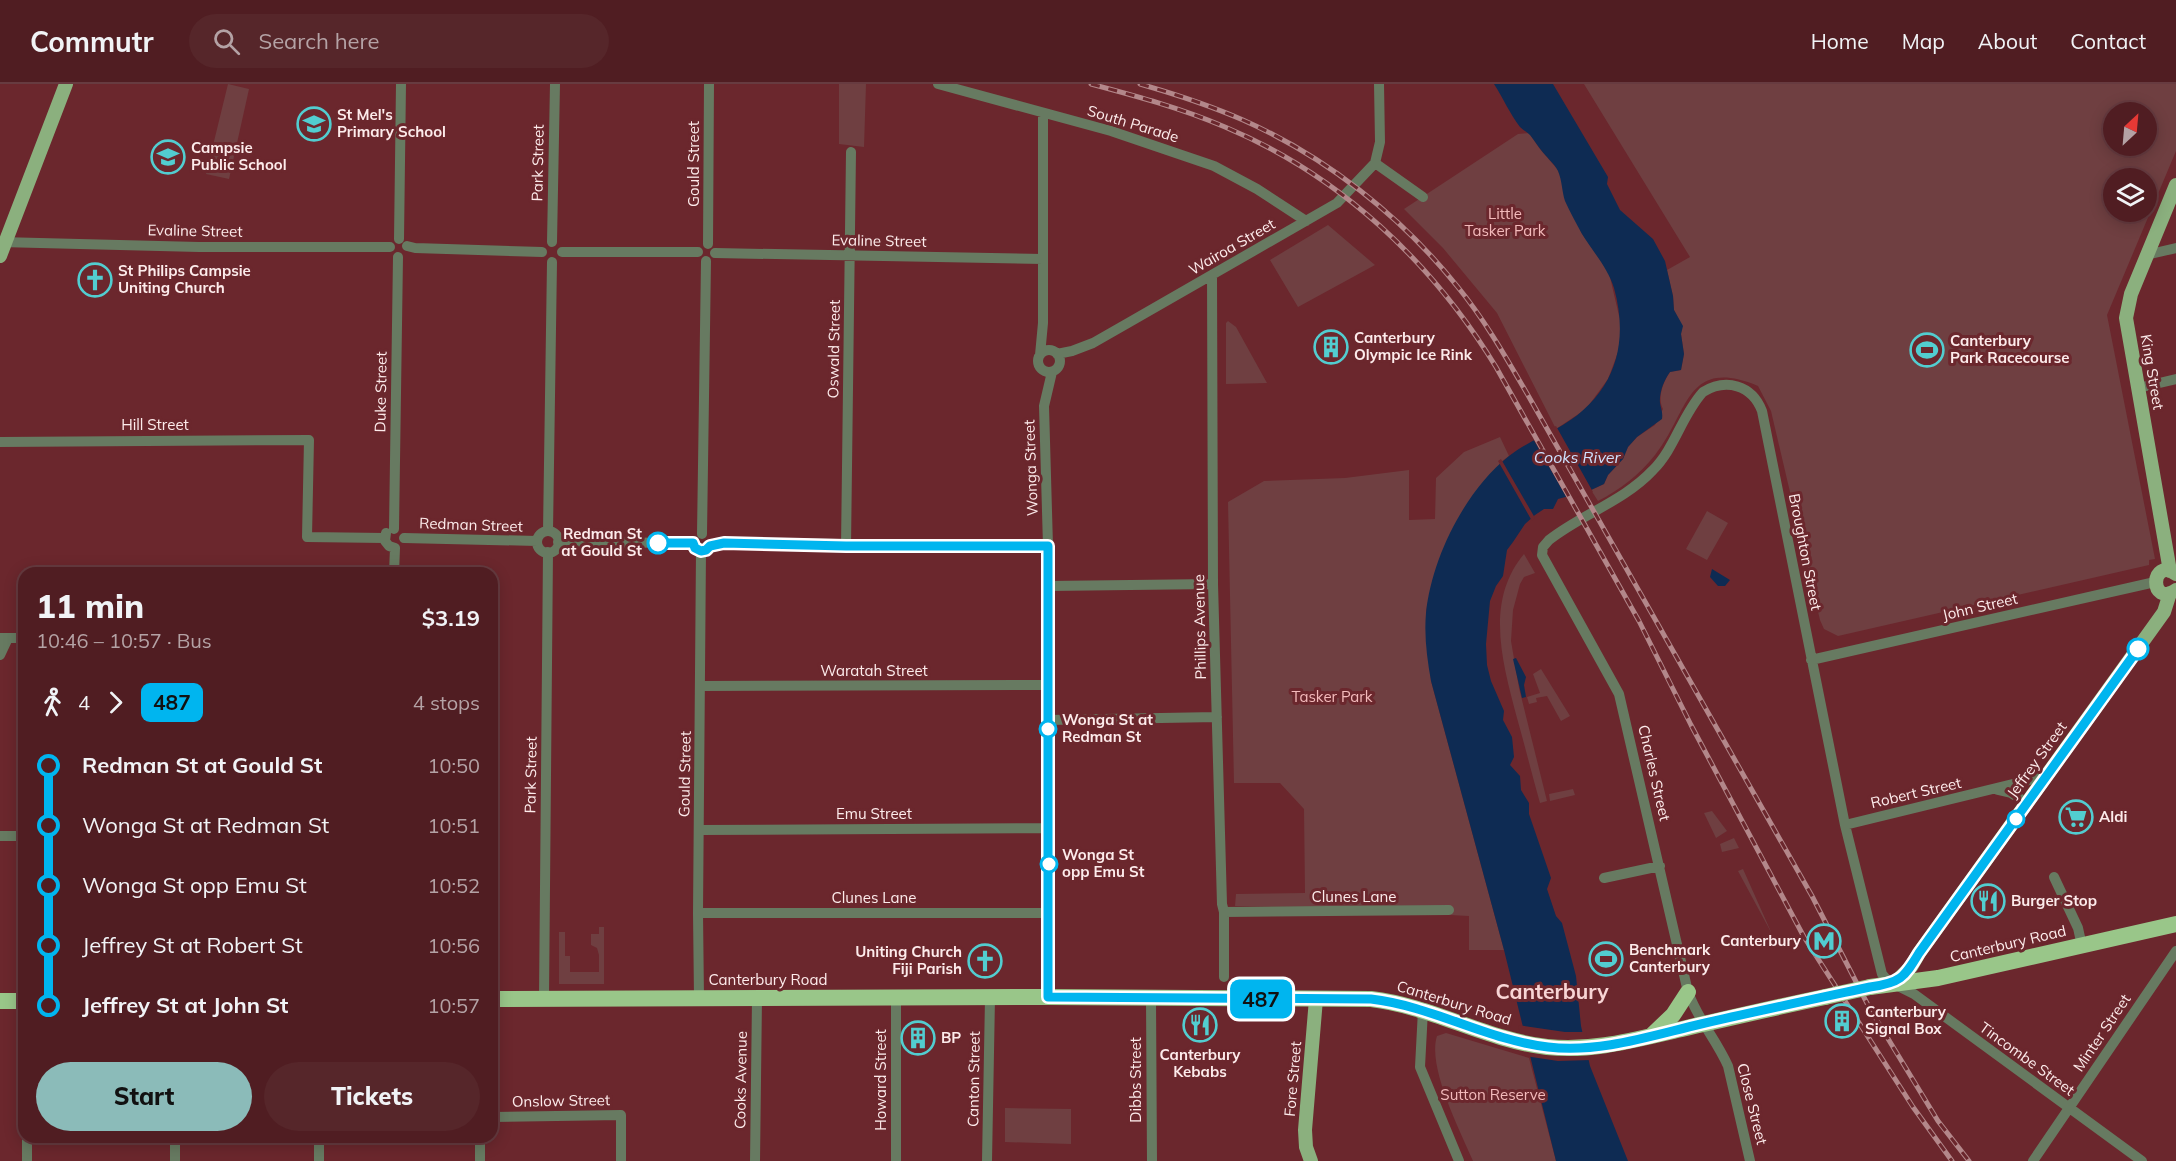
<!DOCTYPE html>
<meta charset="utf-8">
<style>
:root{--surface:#501d22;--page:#56262a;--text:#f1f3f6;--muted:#b4a2a5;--line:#673b40;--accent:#8bbbb9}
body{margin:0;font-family:Mulish,sans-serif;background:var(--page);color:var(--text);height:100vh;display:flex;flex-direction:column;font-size:22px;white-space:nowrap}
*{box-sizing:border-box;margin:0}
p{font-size:20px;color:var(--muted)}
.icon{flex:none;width:33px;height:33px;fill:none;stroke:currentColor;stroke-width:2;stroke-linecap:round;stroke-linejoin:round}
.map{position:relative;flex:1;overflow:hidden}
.details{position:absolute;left:18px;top:483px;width:480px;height:576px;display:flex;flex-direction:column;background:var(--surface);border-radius:18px;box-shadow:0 3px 15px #0003,0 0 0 2px var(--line)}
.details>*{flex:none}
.badge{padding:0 12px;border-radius:9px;font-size:21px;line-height:39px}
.needle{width:39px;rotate:26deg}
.buttons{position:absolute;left:2103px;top:18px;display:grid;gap:12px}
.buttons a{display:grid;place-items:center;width:54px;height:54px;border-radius:50%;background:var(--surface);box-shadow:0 3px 15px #0003,0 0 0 2px var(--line);font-size:30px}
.map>.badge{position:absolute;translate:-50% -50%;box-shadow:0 0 0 3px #fff}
.legs{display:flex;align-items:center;gap:9px;height:66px;padding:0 18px;font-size:20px}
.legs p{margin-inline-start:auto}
.summary{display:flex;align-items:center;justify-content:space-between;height:102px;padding:0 18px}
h1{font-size:33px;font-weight:800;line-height:45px}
.button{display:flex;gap:12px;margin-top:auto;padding:12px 18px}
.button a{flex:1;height:69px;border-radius:36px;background:var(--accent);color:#111;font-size:24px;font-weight:800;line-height:69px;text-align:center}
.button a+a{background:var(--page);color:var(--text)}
ul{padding:0 18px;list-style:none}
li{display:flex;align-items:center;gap:21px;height:60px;font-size:22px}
li i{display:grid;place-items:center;width:9px;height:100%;margin:0 8px;background:currentColor}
li i::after{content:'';width:15px;height:15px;margin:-8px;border:4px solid;border-radius:50%;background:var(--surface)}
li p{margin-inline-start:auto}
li:first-child i{background:linear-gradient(#0000 50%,currentColor 0)}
li:last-child i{background:linear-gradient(currentColor 50%,#0000 0)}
header{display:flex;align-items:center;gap:36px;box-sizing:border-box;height:84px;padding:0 30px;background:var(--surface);border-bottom:2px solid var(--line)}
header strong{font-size:28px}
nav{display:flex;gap:33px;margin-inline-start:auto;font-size:21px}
.search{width:420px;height:54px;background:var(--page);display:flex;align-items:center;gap:15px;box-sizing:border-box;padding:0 21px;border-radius:33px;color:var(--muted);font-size:22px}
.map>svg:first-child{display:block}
.green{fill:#6f3f41;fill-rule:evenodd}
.water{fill:#0e2b53}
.pier{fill:#6b272d}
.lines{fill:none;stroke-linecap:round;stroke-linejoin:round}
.minor{stroke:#677a61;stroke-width:10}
.major{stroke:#8bb07e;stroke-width:14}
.highway{stroke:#99c689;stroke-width:16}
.rail-casing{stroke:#b3878a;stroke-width:5}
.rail{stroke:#6b272d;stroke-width:3;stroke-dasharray:9;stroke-linecap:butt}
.highway-bridge{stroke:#99c689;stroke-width:16}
.line-1-casing{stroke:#fff;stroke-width:14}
.line-1{stroke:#00b5ef;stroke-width:9}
.stop-1-dot{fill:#fff;stroke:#00b5ef;stroke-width:3}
.labels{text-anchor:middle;stroke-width:6;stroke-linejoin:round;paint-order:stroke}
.poi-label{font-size:15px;font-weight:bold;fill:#fdebeb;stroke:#6b272d;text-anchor:start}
.street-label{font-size:15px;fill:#fdebeb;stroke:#6b272d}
.park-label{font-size:15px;fill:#f4bbbc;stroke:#6b272d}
.stop-label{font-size:15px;font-weight:bold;fill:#fdebeb;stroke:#6b272d;text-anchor:start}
.water-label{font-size:16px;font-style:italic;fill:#cee1fe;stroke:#6b272d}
.district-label{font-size:21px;font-weight:bold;fill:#f8d5d5;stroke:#6b272d}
</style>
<header>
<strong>Commutr</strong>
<div class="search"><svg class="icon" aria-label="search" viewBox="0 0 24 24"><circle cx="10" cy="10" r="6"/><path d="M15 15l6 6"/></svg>Search here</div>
<nav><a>Home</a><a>Map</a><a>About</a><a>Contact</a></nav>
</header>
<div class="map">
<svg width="2176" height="1077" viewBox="0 0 2176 1077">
<rect width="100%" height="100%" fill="#6b272d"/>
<!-- green -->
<path class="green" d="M228,0L249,5L229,95L206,90Z
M839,0H866L864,63L839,60Z
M1584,0H2176V67L2107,231L2155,475L2149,476V481L1838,552L1824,545L1820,536L1771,327L1758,302C1685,272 1689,329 1655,371C1639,391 1621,405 1598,417L1591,406L1604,400L1608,391L1623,375L1628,363L1637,353L1655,341L1663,325C1657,314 1663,298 1670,288L1681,286L1684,270L1681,250L1682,242L1674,226L1673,212L1667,186L1690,173ZM2114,28H2146V62H2114ZM2114,94H2146V128H2114Z
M1529,49L1540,65L1558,86L1581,148L1609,189L1620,236V263L1608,295L1586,325L1556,345L1497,229L1443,164L1404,125L1518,50Z
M1328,141L1375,181L1298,223L1270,176Z
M1228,237L1236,243L1267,299L1226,300V239Z
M1500,353L1509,372L1501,378L1433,495L1426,527L1431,597L1504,866H1469V832L1450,831L1449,823L1235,822L1236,810L1305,809L1304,725L1280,699H1234L1228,418L1264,397L1345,394L1409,386V436L1435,435L1436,394L1464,368Z
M1707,427L1728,439L1707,476L1686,465Z
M1524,470L1535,489L1524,493L1520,500L1513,526L1511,557L1519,604L1547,717L1540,719C1532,691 1525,662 1517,634C1503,580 1484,518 1524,470Z
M1541,585L1570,632L1561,637L1547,612L1536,614L1537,618L1529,620L1527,613L1540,609L1533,590Z
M1573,705L1575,711L1550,717L1549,710Z
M1712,727L1727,747L1716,754L1704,729Z
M1734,754L1739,764L1722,768L1720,760Z
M1743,785L1772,850L1738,787Z
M599,843H604V900H559V848H565V872H570V888H599V871L597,864L591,861V850H599Z
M1446,949L1529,974L1556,1077H1473C1460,1046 1427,983 1437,952Z
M1005,1024L1071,1025V1060L1005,1058Z"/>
<!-- water -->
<path class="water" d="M1494,0H1553L1608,93L1607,100L1620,126L1653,155L1665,177L1673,212L1674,226L1683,242L1681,250L1684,270L1681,286L1670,288C1664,296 1659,309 1660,319C1661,325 1663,328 1662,335L1637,353L1628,363L1623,375L1608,391L1604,400L1591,406L1558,415L1553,425H1544L1535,431L1525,440L1513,458L1507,466L1503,492L1496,502L1490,517L1486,560L1487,581L1491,597L1504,627L1503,636L1512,653L1514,673L1510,681L1520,692L1521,706L1529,719V730L1551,794L1547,805L1556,832L1562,839L1576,892L1581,942L1590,982L1628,1077H1556L1504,866L1431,597C1427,574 1424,552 1426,529C1432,473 1465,407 1509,372C1523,361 1539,354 1556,345C1611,315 1631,265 1614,204C1608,184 1593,168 1582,150C1576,139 1570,128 1565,117C1562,108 1562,96 1558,87C1554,79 1546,73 1541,66C1537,61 1534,56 1530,51C1527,48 1523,46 1520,43C1510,30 1503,14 1494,0Z
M1712,485L1730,496L1725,502H1718L1710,493Z
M1516,574L1526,593L1524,601L1526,613L1522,614L1513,575Z"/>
<!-- pier -->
<path class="pier" d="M1556,342L1593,408L1568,416L1532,353Z
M1501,375L1535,434L1532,437L1498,377Z
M1518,941L1565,948H1586L1591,976L1558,977L1525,972Z"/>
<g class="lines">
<!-- minor -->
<path class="minor" d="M938,0L1111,47L1214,82L1257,105L1306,137
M1375,79L1423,113
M399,155L401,0
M0,158L199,163H390
M552,158L555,0
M708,160L709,0
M407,162L415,164L542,168
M562,168H698
M715,169L1043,175
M2146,171L2176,164
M1212,191L1213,500L1222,820L1224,828V893
M1038 277a11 11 0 1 1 22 0a11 11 0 1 1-22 0Z
M1057,270L1072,267L1093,259L1128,239L1337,119L1375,79L1380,58L1379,0
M1040,271L1043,239V29
M2138,304L2176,295
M0,358L309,356L307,453L384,454
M394,445L398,173
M548,447L552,178
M537 458a11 11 0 1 1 22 0a11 11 0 1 1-22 0Z
M386,449L385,457L389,462L395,464
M702,450L706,177
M404,454L537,457
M558,458L693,459
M846,462L851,68
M701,467L706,466L710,462L724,459L1048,462
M394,489L395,464
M1048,502L1213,500
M0,554H24
M0,571L8,554
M1811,576L2155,498
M701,602L1048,601
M1048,636L1217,633
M1998,706L2011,709L2027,719
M1845,741L2046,692
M699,746L1049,744
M0,752H24
M2054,793L2078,844L2082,862
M1604,794L1660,782
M1224,828L1449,826
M698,829H1049
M1048,913V462L1044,322L1052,288
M699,914L698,829L701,467
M544,915L548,468
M1151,915L1152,1077
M1423,926L1420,983L1459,1077
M492,1033L621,1031V1077
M480,1053V1077
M27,1077V1053
M175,1077V1053
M319,1077V1053
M755,1077L757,914
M896,1077V914
M987,1077L990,914
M1750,1077L1728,982C1716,955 1698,936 1688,908L1619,610L1542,471L1543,463L1549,456C1582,430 1624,417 1653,386C1675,364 1682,331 1703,308C1726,294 1752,301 1762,327L1845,741L1882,890L1888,897L1914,910L2142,1077
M2033,1077L2176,867"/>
<!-- major -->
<path class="major" d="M0,172L66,0
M2170,487L2126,234L2131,210L2176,101
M2176,490C2150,472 2149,524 2176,506
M1893,900L1911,883L1919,869L2164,528L2170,509
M1311,1077L1306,1063L1305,1046L1316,915"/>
<!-- highway -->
<path class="highway" d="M1870,903L1938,894L2176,840
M492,915L1048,913L1371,915C1432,922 1486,956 1547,963C1594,968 1637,955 1682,945C1730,934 1777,923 1825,913
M0,917H24
M1651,952L1673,931L1688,908"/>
<defs>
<path id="rail" d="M1091,0C1136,12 1181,24 1225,43C1340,91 1432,178 1496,283L1639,537L1691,641L1804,853L1913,1023L1952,1077
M1140,0C1175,10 1209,21 1243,36C1326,73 1400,131 1457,202C1485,236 1507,275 1529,313L1812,812L1870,925L1938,1037L1969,1077"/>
</defs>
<!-- rail casing -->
<use href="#rail" class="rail-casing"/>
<!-- rail -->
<use href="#rail" class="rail"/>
<!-- highway-bridge -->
<path class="highway-bridge" d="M1825,913L1870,903"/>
</g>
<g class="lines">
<defs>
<path id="line-1" d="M658,459H693L695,464L701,467L706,466L710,462L724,459L846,462H1048V913L1371,915C1432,922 1487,956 1548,963C1600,969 1650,952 1701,940C1757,927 1814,915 1870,903C1900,899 1904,894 1919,869L2138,565"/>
</defs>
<!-- line-1 casing -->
<use href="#line-1" class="line-1-casing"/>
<!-- line-1 -->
<use href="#line-1" class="line-1"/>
</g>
<!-- icons -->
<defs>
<symbol id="school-ring" viewBox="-11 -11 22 22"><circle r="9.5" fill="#6b272d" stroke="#52cdd0" stroke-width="1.5"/><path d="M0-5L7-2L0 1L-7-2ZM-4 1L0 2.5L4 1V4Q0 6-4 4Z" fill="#52cdd0"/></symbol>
<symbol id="church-ring" viewBox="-11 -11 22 22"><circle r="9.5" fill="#6b272d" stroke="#52cdd0" stroke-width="1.5"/><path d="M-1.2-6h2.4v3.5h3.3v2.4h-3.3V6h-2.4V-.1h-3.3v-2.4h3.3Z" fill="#52cdd0"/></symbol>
<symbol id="building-ring" viewBox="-11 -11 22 22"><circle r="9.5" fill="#6b272d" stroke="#52cdd0" stroke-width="1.5"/><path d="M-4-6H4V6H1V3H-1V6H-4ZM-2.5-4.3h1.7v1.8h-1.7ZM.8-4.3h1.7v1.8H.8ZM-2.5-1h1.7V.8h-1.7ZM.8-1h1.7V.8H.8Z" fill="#52cdd0"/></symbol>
<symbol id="stadium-ring" viewBox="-11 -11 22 22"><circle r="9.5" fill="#6b272d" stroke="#52cdd0" stroke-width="1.5"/><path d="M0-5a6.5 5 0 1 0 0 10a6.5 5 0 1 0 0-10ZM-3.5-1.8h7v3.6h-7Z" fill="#52cdd0"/></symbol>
<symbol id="supermarket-ring" viewBox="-11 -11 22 22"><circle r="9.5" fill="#6b272d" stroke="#52cdd0" stroke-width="1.5"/><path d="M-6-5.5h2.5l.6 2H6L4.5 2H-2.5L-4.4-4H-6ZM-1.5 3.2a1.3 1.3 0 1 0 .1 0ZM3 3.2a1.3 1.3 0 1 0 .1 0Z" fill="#52cdd0"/></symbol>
<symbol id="restaurant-ring" viewBox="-11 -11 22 22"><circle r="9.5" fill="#6b272d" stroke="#52cdd0" stroke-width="1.5"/><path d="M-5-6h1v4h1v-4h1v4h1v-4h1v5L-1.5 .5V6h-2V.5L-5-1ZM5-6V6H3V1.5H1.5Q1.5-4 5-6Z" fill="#52cdd0"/></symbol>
<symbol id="metro-ring" viewBox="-11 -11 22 22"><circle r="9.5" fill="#6b272d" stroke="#52cdd0" stroke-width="1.5"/><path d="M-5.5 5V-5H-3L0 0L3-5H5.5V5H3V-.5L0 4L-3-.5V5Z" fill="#52cdd0"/></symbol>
</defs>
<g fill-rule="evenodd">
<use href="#school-ring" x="295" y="21" width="38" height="38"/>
<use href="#school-ring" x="149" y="54" width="38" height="38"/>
<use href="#church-ring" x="76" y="177" width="38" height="38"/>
<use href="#building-ring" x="1312" y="244" width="38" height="38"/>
<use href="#stadium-ring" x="1908" y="247" width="38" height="38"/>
<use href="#supermarket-ring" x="2057" y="714" width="38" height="38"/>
<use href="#restaurant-ring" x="1969" y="798" width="38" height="38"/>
<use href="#metro-ring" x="1805" y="838" width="38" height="38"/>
<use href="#stadium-ring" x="1587" y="856" width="38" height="38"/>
<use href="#church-ring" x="966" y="858" width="38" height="38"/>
<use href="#building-ring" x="1823" y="918" width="38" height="38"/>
<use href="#restaurant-ring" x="1181" y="922" width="38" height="38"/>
<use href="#building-ring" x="899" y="935" width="38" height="38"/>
</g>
<!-- markers -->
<g class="stop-1-dot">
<circle cx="658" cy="459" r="10"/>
<circle cx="2138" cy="565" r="10"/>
<circle cx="1048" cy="645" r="8"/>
<circle cx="2016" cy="735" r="8"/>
<circle cx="1049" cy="780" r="8"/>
</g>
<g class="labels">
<!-- poi labels -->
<g class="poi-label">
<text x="337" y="36">St Mel's<tspan x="337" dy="17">Primary School</tspan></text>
<text x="191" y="69">Campsie<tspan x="191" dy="17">Public School</tspan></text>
<text x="118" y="192">St Philips Campsie<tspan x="118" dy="17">Uniting Church</tspan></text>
<text x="1354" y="259">Canterbury<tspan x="1354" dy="17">Olympic Ice Rink</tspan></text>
<text x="1950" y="262">Canterbury<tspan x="1950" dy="17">Park Racecourse</tspan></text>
<text x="2099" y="738">Aldi</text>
<text x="2011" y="822">Burger Stop</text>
<text x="1801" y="862" text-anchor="end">Canterbury</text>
<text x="1629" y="871">Benchmark<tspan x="1629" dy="17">Canterbury</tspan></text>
<text x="962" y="873" text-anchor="end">Uniting Church<tspan x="962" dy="17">Fiji Parish</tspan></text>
<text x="1865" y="933">Canterbury<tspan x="1865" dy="17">Signal Box</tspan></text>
<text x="941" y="959">BP</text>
<text x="1200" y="976" text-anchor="middle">Canterbury<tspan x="1200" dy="17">Kebabs</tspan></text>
</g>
<!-- street labels -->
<g class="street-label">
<text transform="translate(1133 40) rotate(17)" y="5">South Parade</text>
<text transform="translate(538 79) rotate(-89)" y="5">Park Street</text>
<text transform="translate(694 80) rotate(-90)" y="5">Gould Street</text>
<text transform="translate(195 147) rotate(1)" y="5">Evaline Street</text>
<text transform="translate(879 157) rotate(1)" y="5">Evaline Street</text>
<text transform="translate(1232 163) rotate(-30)" y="5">Wairoa Street</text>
<text transform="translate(834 265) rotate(-89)" y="5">Oswald Street</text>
<text transform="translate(2152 288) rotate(80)" y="5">King Street</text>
<text transform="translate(381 308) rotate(-89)" y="5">Duke Street</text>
<text x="155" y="346">Hill Street</text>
<text transform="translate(1031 384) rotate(-92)" y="5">Wonga Street</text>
<text transform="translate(471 441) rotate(2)" y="5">Redman Street</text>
<text transform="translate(1805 468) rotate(79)" y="5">Broughton Street</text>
<text transform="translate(1980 523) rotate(-13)" y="5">John Street</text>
<text transform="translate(1200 543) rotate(-91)" y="5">Phillips Avenue</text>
<text x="874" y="592">Waratah Street</text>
<text transform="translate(2037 676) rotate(-54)" y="5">Jeffrey Street</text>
<text transform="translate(1654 689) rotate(77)" y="5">Charles Street</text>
<text transform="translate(685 690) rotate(-89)" y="5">Gould Street</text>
<text transform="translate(531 691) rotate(-89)" y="5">Park Street</text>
<text transform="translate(1916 709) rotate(-13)" y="5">Robert Street</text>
<text x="874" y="735">Emu Street</text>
<text x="1354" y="818">Clunes Lane</text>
<text x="874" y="819">Clunes Lane</text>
<text transform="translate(2008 860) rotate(-13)" y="5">Canterbury Road</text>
<text x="768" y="901">Canterbury Road</text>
<text transform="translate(1454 919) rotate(17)" y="5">Canterbury Road</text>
<text transform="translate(2102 949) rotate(-56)" y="5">Minter Street</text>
<text transform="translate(2027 975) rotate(36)" y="5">Tincombe Street</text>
<text transform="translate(974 995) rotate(-89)" y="5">Canton Street</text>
<text transform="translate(1293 995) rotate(-85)" y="5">Fore Street</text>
<text transform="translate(741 996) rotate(-89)" y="5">Cooks Avenue</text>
<text transform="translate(881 996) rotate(-90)" y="5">Howard Street</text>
<text transform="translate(1136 996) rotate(-90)" y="5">Dibbs Street</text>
<text transform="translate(561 1017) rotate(-1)" y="5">Onslow Street</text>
<text transform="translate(1752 1020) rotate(76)" y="5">Close Street</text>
</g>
<!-- park labels -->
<g class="park-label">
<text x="1505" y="135">Little<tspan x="1505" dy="17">Tasker Park</tspan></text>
<text x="1332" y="618">Tasker Park</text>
<text x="1493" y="1016">Sutton Reserve</text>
</g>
<!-- stop labels -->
<g class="stop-label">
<text x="642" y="455" text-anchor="end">Redman St<tspan x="642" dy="17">at Gould St</tspan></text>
<text x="1062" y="641">Wonga St at<tspan x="1062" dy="17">Redman St</tspan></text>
<text x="1062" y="776">Wonga St<tspan x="1062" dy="17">opp Emu St</tspan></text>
</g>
<!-- water labels -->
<g class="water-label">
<text x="1577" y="379">Cooks River</text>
</g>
<!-- district labels -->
<g class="district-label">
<text x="1552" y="915">Canterbury</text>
</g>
</g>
</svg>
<div class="buttons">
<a><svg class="needle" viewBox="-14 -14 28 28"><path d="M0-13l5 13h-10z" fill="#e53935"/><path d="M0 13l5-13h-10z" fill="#b4a2a5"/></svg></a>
<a><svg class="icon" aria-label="layers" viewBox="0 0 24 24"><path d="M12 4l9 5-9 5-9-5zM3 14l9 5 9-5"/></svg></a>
</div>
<b class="badge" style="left:1261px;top:915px;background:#00b5ef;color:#111">487</b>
<section class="details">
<div class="summary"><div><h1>11 min</h1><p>10:46 – 10:57 · Bus</p></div><b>$3.19</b></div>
<div class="legs"><svg class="icon" aria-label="walk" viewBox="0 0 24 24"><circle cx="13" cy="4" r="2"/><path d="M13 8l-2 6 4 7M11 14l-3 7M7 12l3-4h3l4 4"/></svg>4<svg class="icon" aria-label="forward" viewBox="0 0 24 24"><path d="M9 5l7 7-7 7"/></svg><b class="badge" style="background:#00b5ef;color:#111">487</b><p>4 stops</p></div>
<ul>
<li><i style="color:#00b5ef"></i><b>Redman St at Gould St</b><p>10:50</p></li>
<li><i style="color:#00b5ef"></i><span>Wonga St at Redman St</span><p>10:51</p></li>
<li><i style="color:#00b5ef"></i><span>Wonga St opp Emu St</span><p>10:52</p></li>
<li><i style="color:#00b5ef"></i><span>Jeffrey St at Robert St</span><p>10:56</p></li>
<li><i style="color:#00b5ef"></i><b>Jeffrey St at John St</b><p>10:57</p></li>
</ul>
<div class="button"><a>Start</a><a>Tickets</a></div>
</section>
</div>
